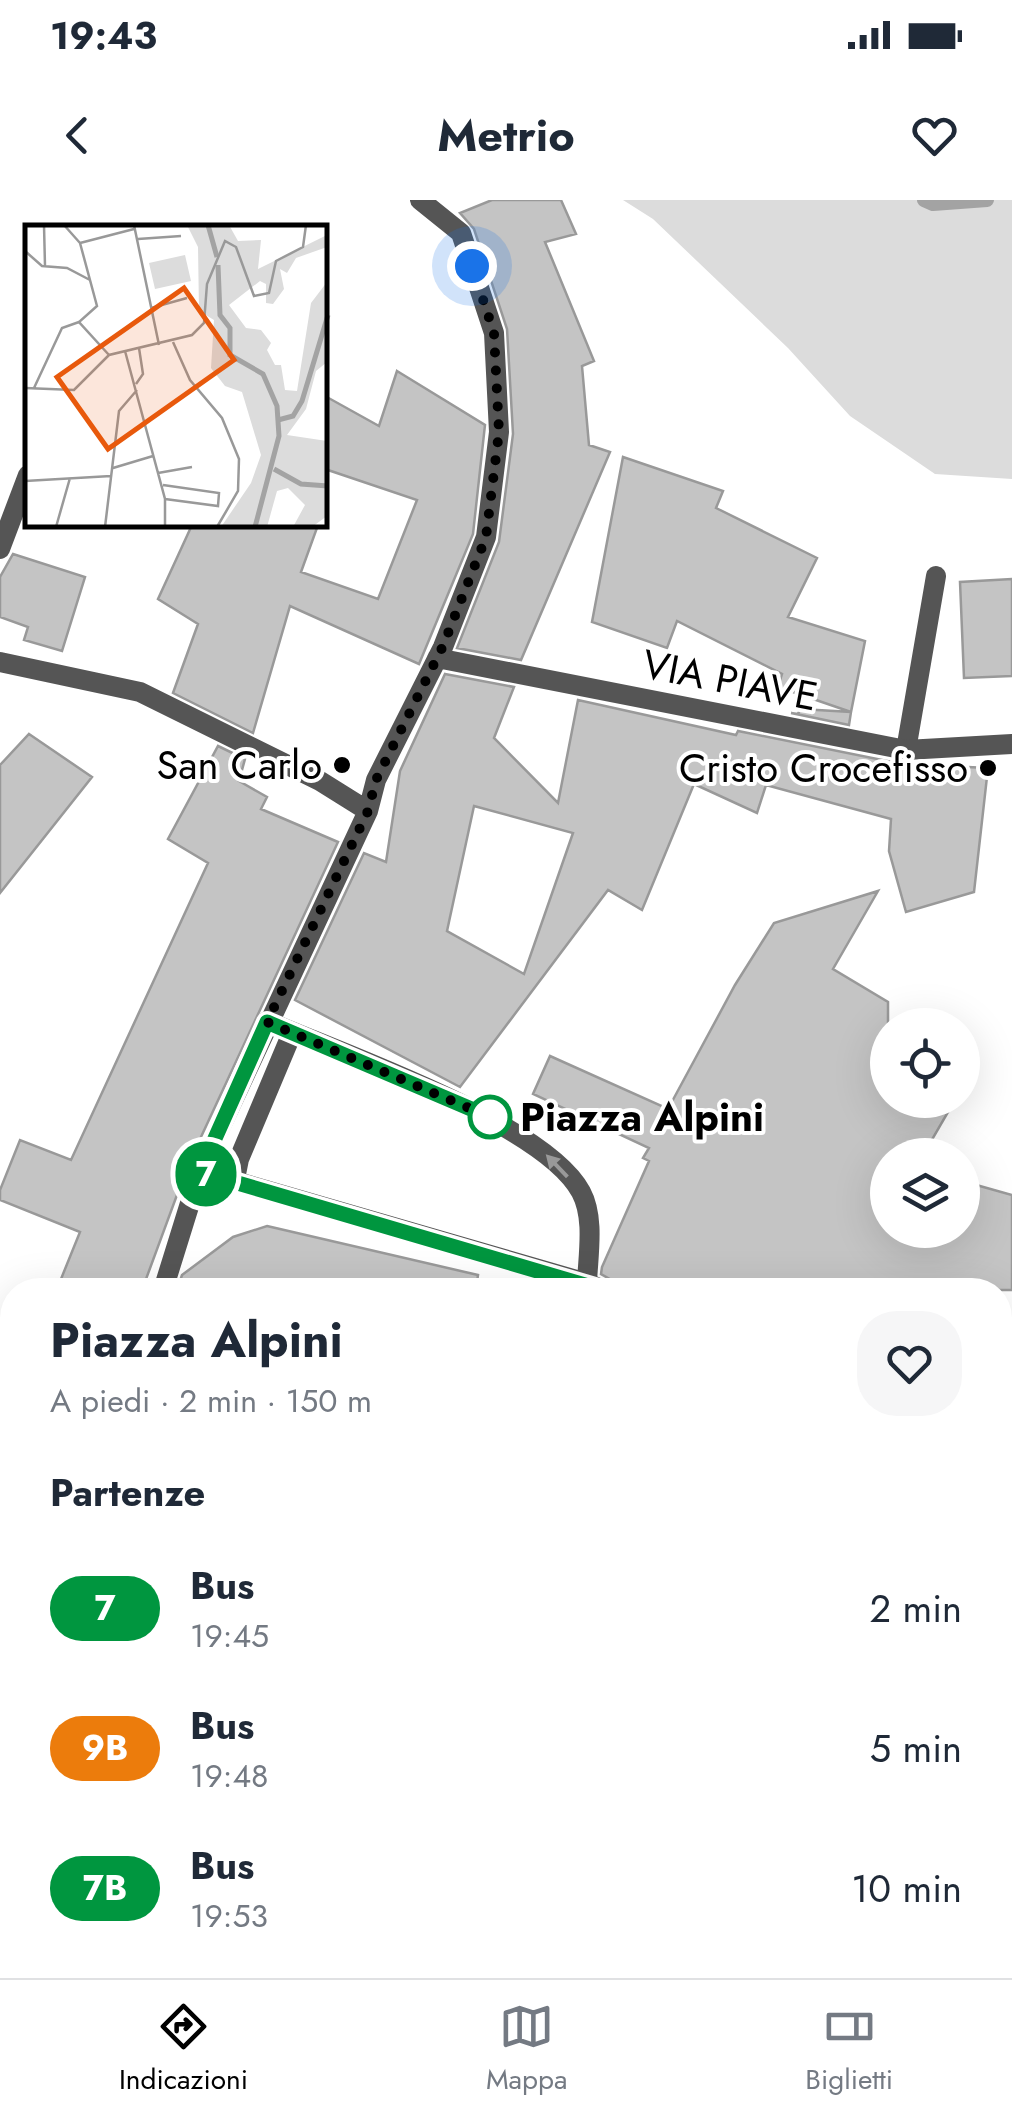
<!DOCTYPE html>
<html lang="it">
<meta charset="utf-8">
<style>
:root{--surface:#fff;--page:#f6f6f7;--text:#1f2937;--muted:#747a83;--line:#e0e1e3;--accent:#000}
body{margin:0;font-family:Jost,sans-serif;background:var(--page);color:var(--text);height:100vh;display:flex;flex-direction:column;font-size:38px;white-space:nowrap}
*{box-sizing:border-box;margin:0}
p{font-size:32px;color:var(--muted)}
.icon{flex:none;width:55px;height:55px;fill:none;stroke:currentColor;stroke-width:2;stroke-linecap:round;stroke-linejoin:round}
.map{position:relative;flex:1;overflow:hidden}
.details{position:absolute;left:0px;top:1078px;width:1012px;height:702px;display:flex;flex-direction:column;background:var(--surface);border-radius:40px 40px 0 0;box-shadow:0 10px 40px #0002}
.details>*{flex:none}
.badge{padding:0 20px;border-radius:32px;font-size:35px;line-height:65px}
.buttons{position:absolute;left:870px;top:808px;display:grid;gap:20px}
.buttons a{display:grid;place-items:center;width:110px;height:110px;border-radius:50%;background:var(--surface);box-shadow:0 10px 40px #0002;font-size:50px}
.you{position:absolute;width:50px;height:50px;margin:-25px;border:8px solid #fff;border-radius:50%;background:#1a73e8;box-shadow:0 0 0 15px #1a73e833}
.map>.badge{position:absolute;translate:-50% -50%;box-shadow:0 0 0 5px #fff}
h2{padding:0 50px;font-size:38px;line-height:90px}
.round{display:grid;place-items:center;flex:none;width:105px;height:105px;border-radius:40px;background:var(--page)}
.head{display:flex;align-items:center;justify-content:space-between;height:170px;padding:0 50px}
h1{font-size:48px;font-weight:700;line-height:75px}
ul{padding:0;list-style:none}
li{display:flex;align-items:center;gap:30px;height:140px;padding:0 50px}
li div{flex:1}
li b{display:block;font-size:38px}
li em{font-style:normal}
li .badge{min-width:110px;font-weight:700;text-align:center}
.status{display:flex;justify-content:space-between;align-items:center;height:70px;padding:0 50px;background:var(--surface);direction:ltr}
.status svg{height:28px;fill:currentColor}
header{display:flex;justify-content:space-between;align-items:center;height:130px;padding:0 50px;background:var(--surface);font-size:45px;font-weight:700}
.dock{display:flex;justify-content:space-around;align-items:center;height:140px;border-top:2px solid var(--line);background:var(--surface);font-size:28px;color:var(--muted)}
.dock a{display:grid;justify-items:center;gap:5px}
.dock .active{color:var(--accent)}
.map>svg:first-child{display:block}
.green{fill:#dcdcdc}
.lines{fill:none;stroke-linecap:round;stroke-linejoin:round}
.stream{stroke:#a3a3a3;stroke-width:14}
.building{fill:#c4c4c4;stroke:#999;stroke-width:2.5;fill-rule:evenodd}
.service{stroke:#555;stroke-width:20}
.pedestrian{stroke:#555;stroke-width:20}
.minor{stroke:#555;stroke-width:20}
.tertiary{stroke:#555;stroke-width:20}
.oneway{fill:#999}
.line-casing{stroke:#fff;stroke-width:22}
.line{stroke:#00963f;stroke-width:15}
.walk{stroke:#000;stroke-width:10;stroke-dasharray:0 18}
.poi-dot{fill:#000;stroke:#fff;stroke-width:4}
.stop-dot{fill:#fff;stroke:#00963f;stroke-width:5}
.labels{text-anchor:middle;stroke-width:8;stroke-linejoin:round;paint-order:stroke}
.street-label{font-size:40px;fill:#000;stroke:#fff}
.poi-label{font-size:40px;fill:#000;stroke:#fff;text-anchor:end}
.stop-label{font-size:40px;font-weight:bold;fill:#000;stroke:#fff;text-anchor:start}
.inset-river{fill:none;stroke:#a3a3a3;stroke-width:5}
.inset-road{fill:none;stroke:#999;stroke-width:2.5}
.view{fill:#e8590c;fill-opacity:0.15;stroke:#e8590c;stroke-width:5}
.inset-edge{fill:none;stroke:#000;stroke-width:5}
</style>
<div class="status"><b>19:43</b><svg viewBox="0 0 49 12"><path d="M0 12V9h3v3zM5 12V6h3v6zM10 12V3h3v9zM15 12V0h3v12zM26 1h20v11H26zM47 4h2v5h-2z"/></svg></div>
<header><svg class="icon" aria-label="back" viewBox="0 0 24 24"><path d="M15 5l-7 7 7 7"/></svg>Metrio<svg class="icon" aria-label="heart" viewBox="0 0 24 24"><path d="M12 20l-8-8c-3-5 5-10 8-4 3-6 11-1 8 4z"/></svg></header>
<div class="map">
<svg width="1012" height="1778" viewBox="0 0 1012 1778">
<rect width="100%" height="100%" fill="#fff"/>
<!-- green -->
<path class="green" d="M623,0H1012V279L935,274L850,216L788,148L653,19Z"/>
<g class="lines">
<!-- stream -->
<path class="stream" d="M924,0L933,4L987,0"/>
</g>
<!-- building -->
<path class="building" d="M492,0H561L576,34L545,42L594,161L582,166L589,245L610,252L521,460L457,448L499,342L513,234L507,129L474,29L460,13Z
M397,171L485,225L473,334L419,464L290,406L253,533L173,493L198,424L158,399L192,325H318L301,372L378,399L417,300L325,269V196L379,226Z
M623,257L723,291L716,308L817,358L788,417L865,441L851,512L778,487L782,474L677,421L667,448L592,422Z
M13,354L85,377L62,451L24,440L28,427L0,417V377Z
M1012,379V476L964,478L960,382Z
M445,474L514,487L494,538L558,603L578,500L736,535L738,531L902,564L988,568L974,692L906,712L889,651L891,619L766,585L757,613L694,584L642,710L608,690L460,887L295,800L364,653L386,662L400,571ZM474,606L573,633L524,774L447,731Z
M800,509L851,512L849,525L791,513L798,514Z
M29,534L92,577L0,693V565Z
M218,546L245,559L239,581L267,597L261,609L338,642L188,965L142,1090H88L61,1079L80,1032L0,1000V990L20,940L71,960L208,663L168,639Z
M878,691L833,769L888,802V900H955L926,950L909,948L905,955H888V1030H962V981L1012,995V1090H617L613,1081L601,1074L602,1067L649,961L643,958L649,948L533,894L550,856L668,909L735,785L774,723Z
M267,1026L478,1075L476,1090H177L182,1075L233,1037Z"/>
<g class="lines">
<!-- service -->
<path class="service" d="M0,349L28,275
M906,550L936,376"/>
<!-- pedestrian -->
<path class="pedestrian" d="M234,984L239,959L292,833"/>
<!-- minor -->
<path class="minor" d="M437,458L906,550L1012,544
M0,462L140,492L320,581L368,611
M200,971L587,1083C588,1055 595,1018 581,992C544,923 342,854 267,821
M163,1090L200,971L368,611L376,580L443,447L486,337L499,232L494,133L461,33L420,0
M0,1157L12,1156
M1000,1688L1012,1696
M190,1778L198,1768"/>
<!-- tertiary -->
<path class="tertiary" d="M587,1083L603,1090
M1000,1249L1012,1254"/>
</g>
<!-- one-way arrows -->
<defs><path id="oneway-solid" d="M-6-.8H1V-3.2L6.5 0L1 3.2V.8H-6Z" transform="scale(2.5)"/></defs>
<use class="oneway" href="#oneway-solid" transform="translate(557 966) rotate(-134)"/>
<g class="lines">
<defs>
<path id="line" d="M490,917L267,822L200,972L602,1090"/>
</defs>
<!-- line casing -->
<use href="#line" class="line-casing"/>
<!-- line -->
<use href="#line" class="line"/>
<!-- walk -->
<path class="walk" d="M472,66L494,133L499,232L486,337L443,446L376,580L368,611L267,822L490,917"/>
</g>
<!-- markers -->
<g class="poi-dot">
<circle cx="342" cy="565" r="10"/>
<circle cx="988" cy="568" r="10"/>
</g>
<circle class="stop-dot" cx="490" cy="917" r="20"/>
<g class="labels">
<!-- street labels -->
<g class="street-label">
<text transform="translate(730 480) rotate(11)" y="14">VIA PIAVE</text>
</g>
<!-- poi labels -->
<g class="poi-label">
<text x="322" y="579">San Carlo</text>
<text x="968" y="582">Cristo Crocefisso</text>
</g>
<!-- stop labels -->
<g class="stop-label">
<text x="520" y="931">Piazza Alpini</text>
</g>
</g>
<!-- overview -->
<g transform="translate(25 25)">
<rect width="302" height="302" fill="#fff"/>
<path d="M162,0H204L213,16L236,15L233,44L302,10V22L271,33L262,48L255,44L259,64L248,79L241,78V59L235,56L204,80L221,103L236,105L246,118L242,125L250,140H256L260,165L272,166L286,78L302,57V137L291,146L281,184L262,210L302,216V291L287,302H268L280,280L263,263L252,266L242,302H196L226,258L236,230L217,167L200,161L186,143L189,95L174,86L173,22ZM160,30L166,56L130,64L124,38Z" fill="#dcdcdc"/>
<path class="inset-river" d="M183,0L192,32M193,40L195,90L205,103V130L238,149L252,181L254,211L230,302M253,195L268,191L277,176L303,90M249,244L276,259L303,261"/>
<path class="inset-road" d="M19,0L20,41M39,0L55,18L72,81L54,97L84,130M109,0L134,120M113,14L156,11M55,18L109,4M0,26L17,41L42,43L65,55M126,83L162,73M148,117L165,155L197,193L214,234L213,266L192,302M100,126L140,274V302M111,159L118,149L114,123M0,163L49,165L84,130L167,110L179,98L182,59L200,16L211,22L229,71L244,68L251,36L278,22L281,0M9,163L37,103L54,97M88,243L128,231M133,248L167,242M0,256L86,251M138,260L194,268L193,281L140,274M31,302L45,253M80,302L94,186L112,165"/>
<path class="view" d="M159,63L209,135L83,224L32,152Z"/>
<rect width="302" height="302" class="inset-edge"/>
</g>
</svg>
<div class="buttons">
<a><svg class="icon" aria-label="locate" viewBox="0 0 24 24"><circle cx="12" cy="12" r="6"/><path d="M12 2v4M12 18v4M2 12h4M18 12h4"/></svg></a>
<a><svg class="icon" aria-label="layers" viewBox="0 0 24 24"><path d="M12 4l9 5-9 5-9-5zM3 14l9 5 9-5"/></svg></a>
</div>
<div class="you" style="left:472px;top:66px"></div>
<b class="badge" style="left:206px;top:974px;background:#00963f;color:#fff">7</b>
<section class="details">
<div class="head"><div><h1>Piazza Alpini</h1><p>A piedi · 2 min · 150 m</p></div><a class="round"><svg class="icon" aria-label="heart" viewBox="0 0 24 24"><path d="M12 20l-8-8c-3-5 5-10 8-4 3-6 11-1 8 4z"/></svg></a></div>
<h2>Partenze</h2>
<ul>
<li><span class="badge" style="background:#00963f;color:#fff">7</span><div><b>Bus</b><p>19:45</p></div><em>2 min</em></li>
<li><span class="badge" style="background:#ec7c0c;color:#fff">9B</span><div><b>Bus</b><p>19:48</p></div><em>5 min</em></li>
<li><span class="badge" style="background:#00963f;color:#fff">7B</span><div><b>Bus</b><p>19:53</p></div><em>10 min</em></li>
</ul>
</section>
</div>
<nav class="dock">
<a class="active"><svg class="icon" aria-label="directions" viewBox="0 0 24 24"><path d="M12 3l9 9-9 9-9-9zM9 14v-3h6M13 9l2 2-2 2"/></svg>Indicazioni</a>
<a><svg class="icon" aria-label="map" viewBox="0 0 24 24"><path d="M3 6l6-2 6 2 6-2v14l-6 2-6-2-6 2zM9 4v14M15 6v14"/></svg>Mappa</a>
<a><svg class="icon" aria-label="tickets" viewBox="0 0 24 24"><path d="M3 7h18v10H3zM15 7v10"/></svg>Biglietti</a>
</nav>
